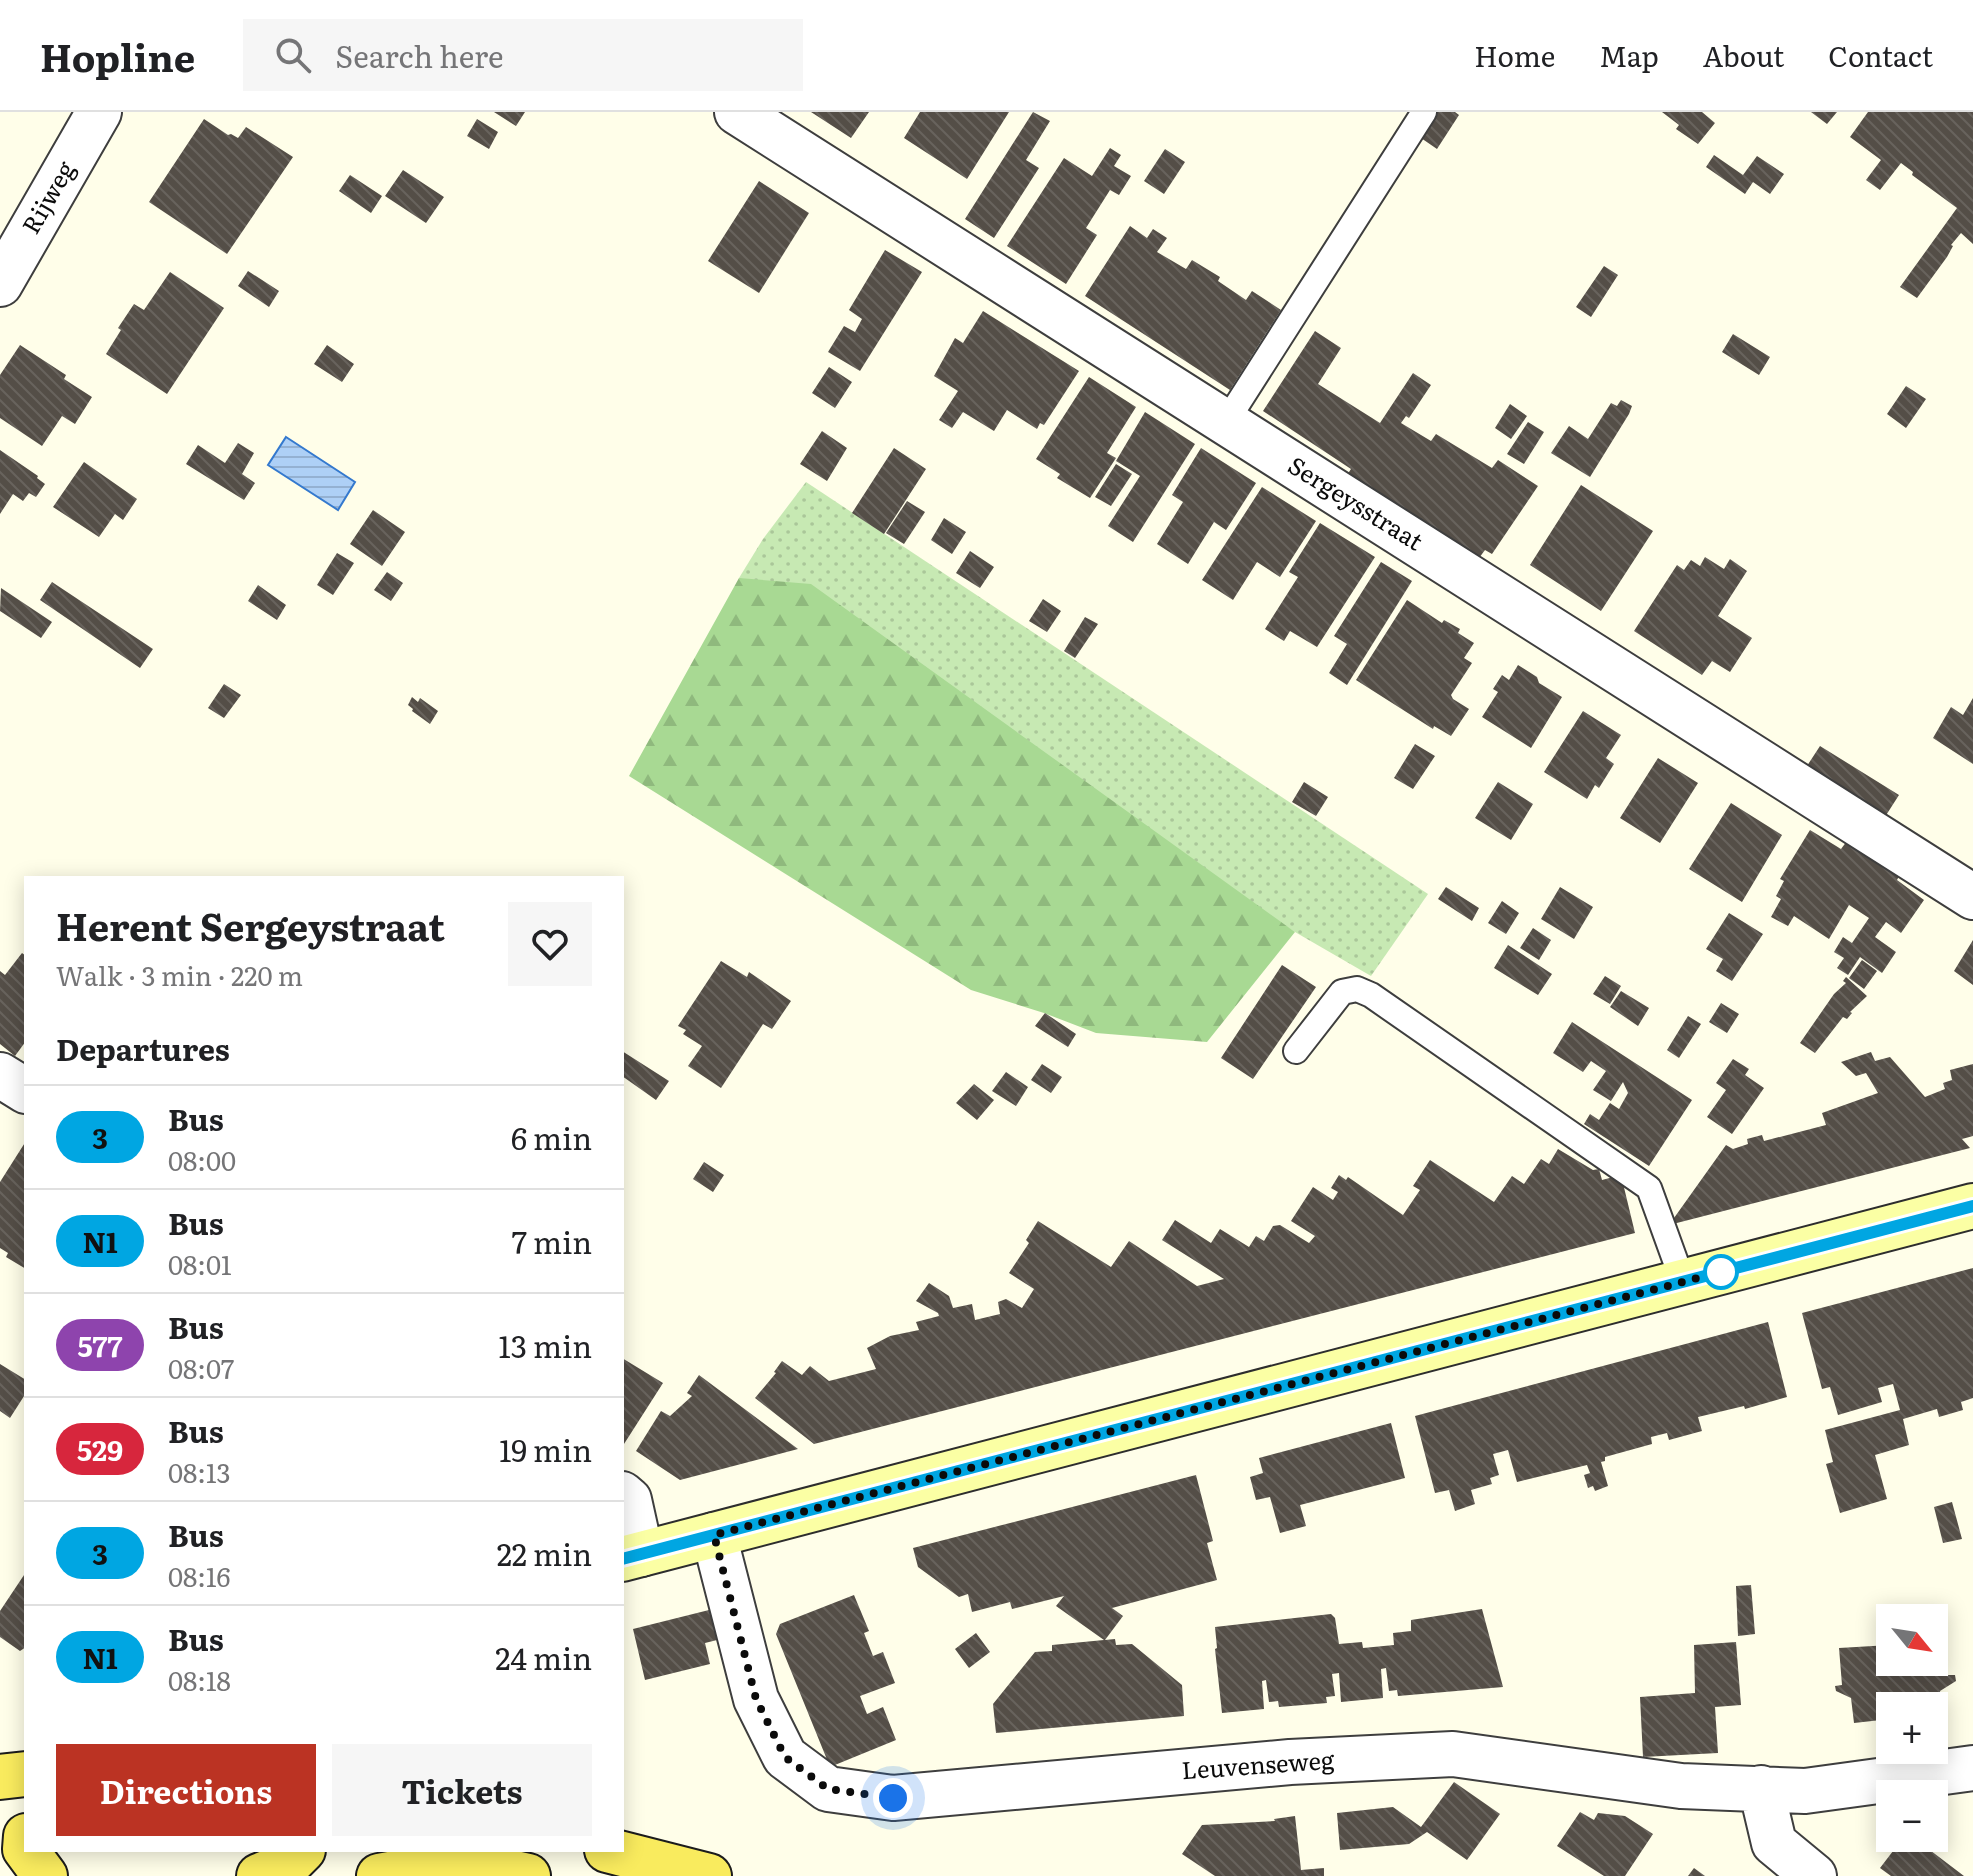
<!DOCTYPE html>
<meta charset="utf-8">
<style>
:root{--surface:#fff;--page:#f6f6f6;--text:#202124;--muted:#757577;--line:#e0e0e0;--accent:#bb3323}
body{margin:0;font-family:Literata,serif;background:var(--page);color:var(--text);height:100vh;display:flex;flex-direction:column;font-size:30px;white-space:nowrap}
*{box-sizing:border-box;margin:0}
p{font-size:26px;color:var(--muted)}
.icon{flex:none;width:44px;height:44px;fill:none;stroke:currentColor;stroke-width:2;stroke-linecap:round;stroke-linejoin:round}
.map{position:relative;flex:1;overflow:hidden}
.sheet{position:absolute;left:24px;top:764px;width:600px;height:976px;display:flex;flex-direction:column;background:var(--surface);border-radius:0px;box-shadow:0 4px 20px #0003}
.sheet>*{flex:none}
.badge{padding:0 16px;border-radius:26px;font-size:28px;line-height:52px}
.needle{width:52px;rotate:120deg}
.tools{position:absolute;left:1876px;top:1492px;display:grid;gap:16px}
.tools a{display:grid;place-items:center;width:72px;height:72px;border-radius:0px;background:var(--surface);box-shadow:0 4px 20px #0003;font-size:40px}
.you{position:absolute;width:40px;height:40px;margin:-20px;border:6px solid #fff;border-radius:50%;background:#1a73e8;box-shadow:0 0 0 12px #1a73e833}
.map>.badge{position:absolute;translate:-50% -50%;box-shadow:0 0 0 4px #fff}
h2{padding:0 32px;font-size:30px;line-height:72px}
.round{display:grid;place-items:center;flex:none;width:84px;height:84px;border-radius:0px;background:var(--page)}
.headline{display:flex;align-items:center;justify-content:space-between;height:136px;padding:0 32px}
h1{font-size:38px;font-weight:700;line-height:60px}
.cta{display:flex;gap:16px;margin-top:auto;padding:16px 32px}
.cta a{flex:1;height:92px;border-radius:0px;background:var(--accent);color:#fff;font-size:32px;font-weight:700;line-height:92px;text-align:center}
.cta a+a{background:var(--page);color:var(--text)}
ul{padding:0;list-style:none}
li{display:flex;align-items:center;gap:24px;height:104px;padding:0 32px;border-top:2px solid var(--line)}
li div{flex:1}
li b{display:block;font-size:30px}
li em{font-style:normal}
li .badge{min-width:88px;font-weight:700;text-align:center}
header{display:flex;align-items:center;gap:48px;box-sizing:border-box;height:112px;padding:0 40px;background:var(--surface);border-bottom:2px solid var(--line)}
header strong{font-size:38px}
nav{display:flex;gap:44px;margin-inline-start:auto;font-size:28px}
.search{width:560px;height:72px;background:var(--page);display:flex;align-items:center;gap:20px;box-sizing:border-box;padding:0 28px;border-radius:0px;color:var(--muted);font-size:30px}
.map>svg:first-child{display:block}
.grass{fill:url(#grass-dots)}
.forest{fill:url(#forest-firs)}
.water{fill:url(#water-rules);stroke:#3479ce;stroke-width:2}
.building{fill:url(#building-back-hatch)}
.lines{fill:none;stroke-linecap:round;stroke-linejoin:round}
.lane-casing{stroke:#3e3e3e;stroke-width:28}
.street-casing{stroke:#3e3e3e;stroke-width:48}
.secondary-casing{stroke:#2d2d2d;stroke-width:48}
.primary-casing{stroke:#1c1c1c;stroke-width:48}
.lane{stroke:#fff;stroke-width:24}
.street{stroke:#fff;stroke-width:44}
.secondary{stroke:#fbffa4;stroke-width:44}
.primary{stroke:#f9eb5e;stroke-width:44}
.line-casing{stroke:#fff;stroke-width:18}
.line{stroke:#00a6e2;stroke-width:12}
.walk{stroke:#0b0b0b;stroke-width:8;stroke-dasharray:0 14.4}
.stop-dot{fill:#fff;stroke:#00a6e2;stroke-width:4}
.labels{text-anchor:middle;stroke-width:8;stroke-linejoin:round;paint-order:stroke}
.street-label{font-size:24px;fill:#0b0b0b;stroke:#fff}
</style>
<header>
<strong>Hopline</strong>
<div class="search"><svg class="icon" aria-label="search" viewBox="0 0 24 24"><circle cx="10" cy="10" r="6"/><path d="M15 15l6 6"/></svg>Search here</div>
<nav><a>Home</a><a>Map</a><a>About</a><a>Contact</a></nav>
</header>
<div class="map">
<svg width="1973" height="1764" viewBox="0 0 1973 1764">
<defs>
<pattern id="grass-dots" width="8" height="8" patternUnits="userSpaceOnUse" patternTransform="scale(2)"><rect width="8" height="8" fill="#c7e9b3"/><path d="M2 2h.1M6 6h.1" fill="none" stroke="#aac699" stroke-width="1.8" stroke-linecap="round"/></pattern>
<pattern id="forest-firs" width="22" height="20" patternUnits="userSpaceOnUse" patternTransform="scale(2)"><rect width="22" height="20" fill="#a8d993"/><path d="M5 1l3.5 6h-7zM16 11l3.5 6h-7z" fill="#8fb97d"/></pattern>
<pattern id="water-rules" width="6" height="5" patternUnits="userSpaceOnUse" patternTransform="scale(2)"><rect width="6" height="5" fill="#aed0f6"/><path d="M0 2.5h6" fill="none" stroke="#94b1d2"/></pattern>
<pattern id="building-back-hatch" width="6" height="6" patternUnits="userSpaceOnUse" patternTransform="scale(2)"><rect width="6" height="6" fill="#544e47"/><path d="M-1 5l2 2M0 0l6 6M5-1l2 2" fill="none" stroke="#68635d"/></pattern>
</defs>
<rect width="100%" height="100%" fill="#fffee9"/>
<!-- grass -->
<path class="grass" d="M806,370L1428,782L1371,864L1295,820L739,466L763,427Z"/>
<!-- forest -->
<path class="forest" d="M739,466L811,472L1295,820L1207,930L1096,921L1044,901L971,878L629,664Z"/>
<!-- water -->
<path class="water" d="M286,325L355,370L338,398L268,353Z"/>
<!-- building -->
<path class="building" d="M494,0H525L516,14Z
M811,0H869L851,26Z
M920,0H1009L967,67L904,26Z
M1033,0L1050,9L1026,48L1039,56L994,126L965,107Z
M1437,0H1455L1459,3L1437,37L1421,26Z
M1662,0H1702L1715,11L1698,32L1676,17L1679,13Z
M1811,0H1837L1827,12Z
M1868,0H1973V132L1961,121L1951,133L1953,134L1947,145L1917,186L1900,175L1957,96L1912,63L1913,60L1901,51L1880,78L1866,68L1881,48L1850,25Z
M204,7L228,23L231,22L238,26L246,15L293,45L227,142L149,90Z
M477,7L498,20L489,37L467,24Z
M1110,36L1121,43L1114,54L1131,64L1119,83L1110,78L1086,116L1097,123L1066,172L1007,134L1064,46L1092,64Z
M1165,37L1185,50L1164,82L1144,69Z
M1714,43L1743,63L1757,44L1784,62L1770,82L1753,70L1745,82L1706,55Z
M403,58L444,85L426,111L385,84Z
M350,63L382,84L371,101L339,79Z
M759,69L809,101L759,181L708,149Z
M1130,114L1147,126L1153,117L1167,126L1157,140L1186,157L1192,148L1220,165L1218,169L1246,188L1252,179L1281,198L1230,278L1085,184Z
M885,138L922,160L860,259L828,240L844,214L855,220L862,207L849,198Z
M1604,154L1618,163L1591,205L1576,195Z
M248,159L279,179L269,195L238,174Z
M170,160L224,196L167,282L106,242L121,218L118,216L134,192L144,198Z
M983,199L1079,259L1044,313L1040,311L1037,317L1007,298L994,319L963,300L952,316L939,308L958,279L934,264L955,226L963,231Z
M1315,219L1341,236L1318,272L1380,311L1413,261L1431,273L1409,306L1406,304L1401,311L1431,329L1436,322L1492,356L1498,348L1538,374L1492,442L1485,438L1476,450L1345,366L1351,357L1263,299Z
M1733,222L1770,245L1759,263L1722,240Z
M20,233L66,263L64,267L92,285L75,312L62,304L42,334L0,306V263Z
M327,233L354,252L342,270L314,252Z
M829,255L852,270L835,296L812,281Z
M1089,265L1136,295L1107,341L1116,346L1090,386L1057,366L1060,362L1036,347Z
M1906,274L1926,287L1906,316L1887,302Z
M1621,288L1632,294L1629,302L1590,365L1551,341L1569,314L1588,327L1611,291L1617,294Z
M1510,292L1527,304L1511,327L1495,316Z
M1145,300L1195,332L1133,430L1108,414L1140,364L1116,349Z
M1528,310L1544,320L1524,352L1507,342Z
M822,319L847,336L827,369L800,352Z
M238,331L254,341L242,362L255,371L244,388L186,352L198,333L225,351Z
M894,336L926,357L884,422L852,401Z
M1201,336L1256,371L1226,418L1214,410L1188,452L1157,432L1183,390L1172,383Z
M0,338L38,364L37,366L45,372L36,385L29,381L23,389L13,382L0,402Z
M84,350L137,387L123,408L115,402L99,425L53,395Z
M1116,352L1132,362L1111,394L1095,385Z
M1581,373L1653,419L1601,499L1530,453Z
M1262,375L1316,409L1280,465L1257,450L1233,488L1202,468Z
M907,389L925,400L904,432L886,421Z
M373,398L405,420L382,454L350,432Z
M944,406L966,420L952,442L931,428Z
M1320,411L1375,445L1317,535L1290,519L1284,529L1265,517L1298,465L1289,460Z
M970,439L994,455L980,476L956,461Z
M337,441L354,451L333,483L317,473Z
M1705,445L1724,457L1730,447L1747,459L1718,504L1752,526L1730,560L1712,549L1702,563L1634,519L1677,453L1684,458L1691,448L1700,454Z
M1381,450L1412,469L1347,573L1329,561L1347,532L1334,524Z
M387,460L403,471L391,489L374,478Z
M52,470L153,537L140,556L40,488Z
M258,473L286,493L277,508L248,489Z
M1,476L52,510L41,526L0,499Z
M1043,487L1061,499L1047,520L1029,509Z
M1407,488L1442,511L1444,508L1460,517L1458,521L1474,531L1464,546L1472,551L1451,583L1453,587L1469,597L1451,624L1434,614L1433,617L1356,568Z
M1085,505L1098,512L1075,546L1064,539Z
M1518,553L1537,565L1539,571L1562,585L1531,636L1482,605L1498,580L1493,577L1502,563L1509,568Z
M224,572L241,583L224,606L208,596Z
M412,585L418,590L420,586L438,599L430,612L412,599L413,597L408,593Z
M1973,586V652L1933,626L1951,595L1963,603Z
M1583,599L1621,623L1606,646L1614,652L1599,676L1595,673L1587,687L1544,660Z
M1415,632L1435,644L1413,677L1394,666Z
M1820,634L1899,683L1883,708L1805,657Z
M1658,646L1698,671L1660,731L1620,706Z
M1304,670L1328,685L1316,704L1292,690Z
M1498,670L1533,692L1511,728L1475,706Z
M1731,691L1782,723L1742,790L1689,757Z
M1810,718L1841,737L1847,729L1900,762L1897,768L1924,788L1901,821L1886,810L1875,825L1896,840L1882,861L1860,845L1848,863L1837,856L1844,846L1834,840L1843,825L1852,831L1869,806L1849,793L1829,827L1794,804L1788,814L1771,805L1781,787L1776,784L1784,769L1780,767Z
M1446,775L1479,796L1472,809L1438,787Z
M1560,775L1593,795L1574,827L1541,807Z
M1502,789L1519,801L1506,822L1488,811Z
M1729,801L1763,822L1732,869L1716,859L1723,847L1706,837Z
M1533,816L1551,828L1539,848L1520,836Z
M1973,828V873L1954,859Z
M1508,833L1552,862L1538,883L1494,856Z
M22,841L26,844V929L15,944L0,932V859L5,863Z
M1862,848L1877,859L1864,877L1849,866Z
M721,849L747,865L749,860L791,889L772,917L763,912L721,976L688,954L702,934L683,922L686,918L678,914Z
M1282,853L1316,875L1253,967L1221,946Z
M1605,864L1621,874L1610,892L1593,882Z
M1846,865L1867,884L1850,900L1852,901L1847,907L1843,905L1815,941L1800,931L1834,882L1846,871L1843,869Z
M1621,879L1649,896L1638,914L1610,895Z
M1721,891L1739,902L1727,921L1709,910Z
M1045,901L1076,922L1068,935L1035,914Z
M1688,904L1701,912L1679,946L1667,938Z
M1572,910L1692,988L1649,1054L1584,1012L1590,1002L1599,1008L1610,991L1619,997L1628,981L1623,970L1611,989L1593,978L1606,959L1591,949L1583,960L1553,941Z
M622,939L669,969L656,988L622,964Z
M1871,940L1875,949L1890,945L1925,985L1945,977L1943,971L1952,968L1950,958L1973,952V1024L1962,1027L1970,1036L1669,1113L1726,1033L1733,1037L1748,1032L1747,1027L1762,1023L1764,1029L1826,1013L1822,1001L1878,981L1866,961L1856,964L1841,950Z
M1733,947L1749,957L1745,963L1764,976L1732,1022L1707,1005L1726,978L1716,971Z
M1042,952L1062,965L1051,981L1031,968Z
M1006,960L1028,975L1016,994L992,979Z
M974,972L994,988L977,1008L956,991Z
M26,1029V1157L6,1145L8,1141L0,1136V1070Z
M1558,1037L1593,1058L1599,1057L1602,1068L1621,1063L1635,1121L814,1332L755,1286L776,1261L774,1260L782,1249L802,1263L810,1254L829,1269L876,1257L867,1236L890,1224L919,1218L916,1210L939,1204L938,1201L916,1189L929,1171L949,1184L953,1196L972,1192L975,1208L1000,1202L998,1190L1006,1187L1022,1196L1034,1177L1009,1161L1029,1131L1026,1128L1038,1109L1111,1155L1129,1129L1197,1174L1224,1167L1162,1128L1175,1108L1211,1131L1220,1117L1249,1135L1256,1124L1264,1129L1273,1114L1280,1113L1309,1131L1315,1124L1291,1109L1313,1075L1333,1088L1338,1080L1331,1076L1339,1063L1346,1068L1348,1065L1403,1103L1420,1078L1413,1074L1430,1048L1494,1090L1512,1064L1524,1072L1541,1047L1549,1052Z
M704,1050L724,1063L713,1080L693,1067Z
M1973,1156V1286L1961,1290L1963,1298L1939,1305L1937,1297L1903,1307L1909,1333L1875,1343L1887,1387L1840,1401L1826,1352L1833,1350L1825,1318L1900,1298L1893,1272L1878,1276L1882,1290L1838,1303L1830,1275L1822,1277L1802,1201Z
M1768,1210L1787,1285L1745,1297L1744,1294L1698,1305L1702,1319L1669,1328L1667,1321L1651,1325L1652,1332L1605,1345V1349L1601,1350L1608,1374L1595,1379L1593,1374L1588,1376L1584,1363L1590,1361L1587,1353L1517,1370L1508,1338L1493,1342L1499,1363L1490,1366L1492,1372L1471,1378L1475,1392L1455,1399L1449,1378L1435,1381L1415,1304Z
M622,1246L663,1271L624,1332L622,1331Z
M0,1252L26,1268V1281L10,1306L0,1299Z
M699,1263L798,1337L680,1368L636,1339L661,1299L670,1304L692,1284L687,1281Z
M1391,1311L1405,1366L1300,1393L1306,1414L1280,1421L1270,1385L1256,1388L1250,1365L1263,1361L1259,1346Z
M1196,1363L1213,1429L1207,1431L1217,1468L1112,1496L1123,1504L1105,1528L1115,1527L1116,1533L1132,1532L1182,1573L1184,1604L996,1621L993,1592L1035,1540L1052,1539V1533L1104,1528L1056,1494L1064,1484L1012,1497L1010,1490L972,1500L968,1482L959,1485L918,1455L913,1436Z
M1952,1390L1962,1427L1943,1431L1934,1395Z
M26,1460V1535L20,1539L0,1525V1499Z
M1751,1473L1755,1522L1738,1524L1736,1474Z
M854,1483L869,1519L864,1521L873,1544L883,1540L895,1571L860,1584L867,1602L883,1595L896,1628L830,1655L776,1522L780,1512Z
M717,1496L725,1526L705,1531L710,1552L645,1568L633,1517Z
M1482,1497L1503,1575L1398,1584L1397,1578L1389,1579L1386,1556L1381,1557L1383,1586L1341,1590L1339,1561L1332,1562L1335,1584L1326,1585L1327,1591L1279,1595L1278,1589L1269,1590L1266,1568L1262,1569L1264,1597L1222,1601L1215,1537L1217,1536L1215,1515L1331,1502L1335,1506L1339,1532L1362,1530L1363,1536L1394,1533L1393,1521L1411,1519V1508Z
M976,1521L990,1540L969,1556L955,1537Z
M1943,1527L1947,1563H1955L1956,1569L1940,1579L1943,1603H1934V1594H1890V1607L1854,1611L1851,1586L1836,1579L1835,1574L1842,1573L1839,1536L1890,1533V1550H1934V1528Z
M1736,1530L1741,1593L1715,1595L1718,1641L1643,1645L1640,1585L1695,1581L1694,1533Z
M1454,1670L1500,1702L1467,1748L1427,1720L1409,1732L1340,1738L1337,1701L1393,1695L1421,1715Z
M1580,1700L1594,1708L1598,1701L1625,1704L1653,1722L1625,1764H1604L1557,1734Z
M1295,1704L1301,1758L1324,1756V1764H1215L1182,1742L1202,1713L1275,1709L1274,1707Z
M1903,1726H1914L1964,1764H1891L1880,1756Z
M1694,1756L1705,1764H1688Z"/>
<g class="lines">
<defs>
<path id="lane" d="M1226,310L1424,0
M1296,939L1342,880L1357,877L1371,883L1649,1076L1683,1170"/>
<path id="street" d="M737,0L1973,785
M0,172L99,0
M0,963L26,979
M622,1382L629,1388L641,1442
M714,1423L756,1587L785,1645L828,1677L893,1686L1290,1650L1453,1642L1681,1674L1805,1679L1973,1656
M1761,1676L1774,1731L1814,1764"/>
<path id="secondary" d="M622,1447L1973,1094"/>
<path id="primary" d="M0,1665L26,1662
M26,1724L25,1737L45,1764
M607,1738L709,1764
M259,1764L290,1751L303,1738
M379,1764L423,1756L501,1758L528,1764"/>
</defs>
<!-- lane casing -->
<use href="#lane" class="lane-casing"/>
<!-- street casing -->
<use href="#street" class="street-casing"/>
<!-- secondary casing -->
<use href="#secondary" class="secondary-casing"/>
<!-- primary casing -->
<use href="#primary" class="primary-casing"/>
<!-- lane -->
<use href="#lane" class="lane"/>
<!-- street -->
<use href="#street" class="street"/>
<!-- secondary -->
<use href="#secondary" class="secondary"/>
<!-- primary -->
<use href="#primary" class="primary"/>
</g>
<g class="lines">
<defs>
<path id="line" d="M622,1447L1973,1094"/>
</defs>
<!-- line casing -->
<use href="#line" class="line-casing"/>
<!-- line -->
<use href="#line" class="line"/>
<!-- walk -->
<path class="walk" d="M893,1686L828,1677L785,1645L756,1587L714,1423L1721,1160"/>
</g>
<!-- markers -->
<circle class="stop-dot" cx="1721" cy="1160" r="16"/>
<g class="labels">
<!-- street labels -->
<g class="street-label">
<text transform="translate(49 86) rotate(-60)" y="8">Rijweg</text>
<text transform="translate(1355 392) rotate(32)" y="8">Sergeysstraat</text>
<text transform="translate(1258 1654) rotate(-4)" y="8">Leuvenseweg</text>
</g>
</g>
</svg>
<div class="tools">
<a><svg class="needle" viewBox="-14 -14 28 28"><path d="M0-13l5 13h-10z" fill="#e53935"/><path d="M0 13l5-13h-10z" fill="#757577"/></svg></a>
<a>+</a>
<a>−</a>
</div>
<div class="you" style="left:893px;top:1686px"></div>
<section class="sheet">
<div class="headline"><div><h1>Herent Sergeystraat</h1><p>Walk · 3 min · 220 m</p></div><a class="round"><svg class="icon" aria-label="heart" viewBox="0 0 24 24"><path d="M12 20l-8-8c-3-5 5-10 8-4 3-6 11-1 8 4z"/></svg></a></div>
<h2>Departures</h2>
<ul>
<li><span class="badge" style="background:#00a6e2;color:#111">3</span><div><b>Bus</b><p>08:00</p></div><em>6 min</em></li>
<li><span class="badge" style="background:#00a6e2;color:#111">N1</span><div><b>Bus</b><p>08:01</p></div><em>7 min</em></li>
<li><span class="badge" style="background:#8e44ad;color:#fff">577</span><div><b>Bus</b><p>08:07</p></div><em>13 min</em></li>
<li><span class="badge" style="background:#d7263d;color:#fff">529</span><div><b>Bus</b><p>08:13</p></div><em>19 min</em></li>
<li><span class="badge" style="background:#00a6e2;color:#111">3</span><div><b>Bus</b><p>08:16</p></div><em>22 min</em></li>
<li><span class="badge" style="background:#00a6e2;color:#111">N1</span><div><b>Bus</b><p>08:18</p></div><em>24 min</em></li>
</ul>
<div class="cta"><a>Directions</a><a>Tickets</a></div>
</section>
</div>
